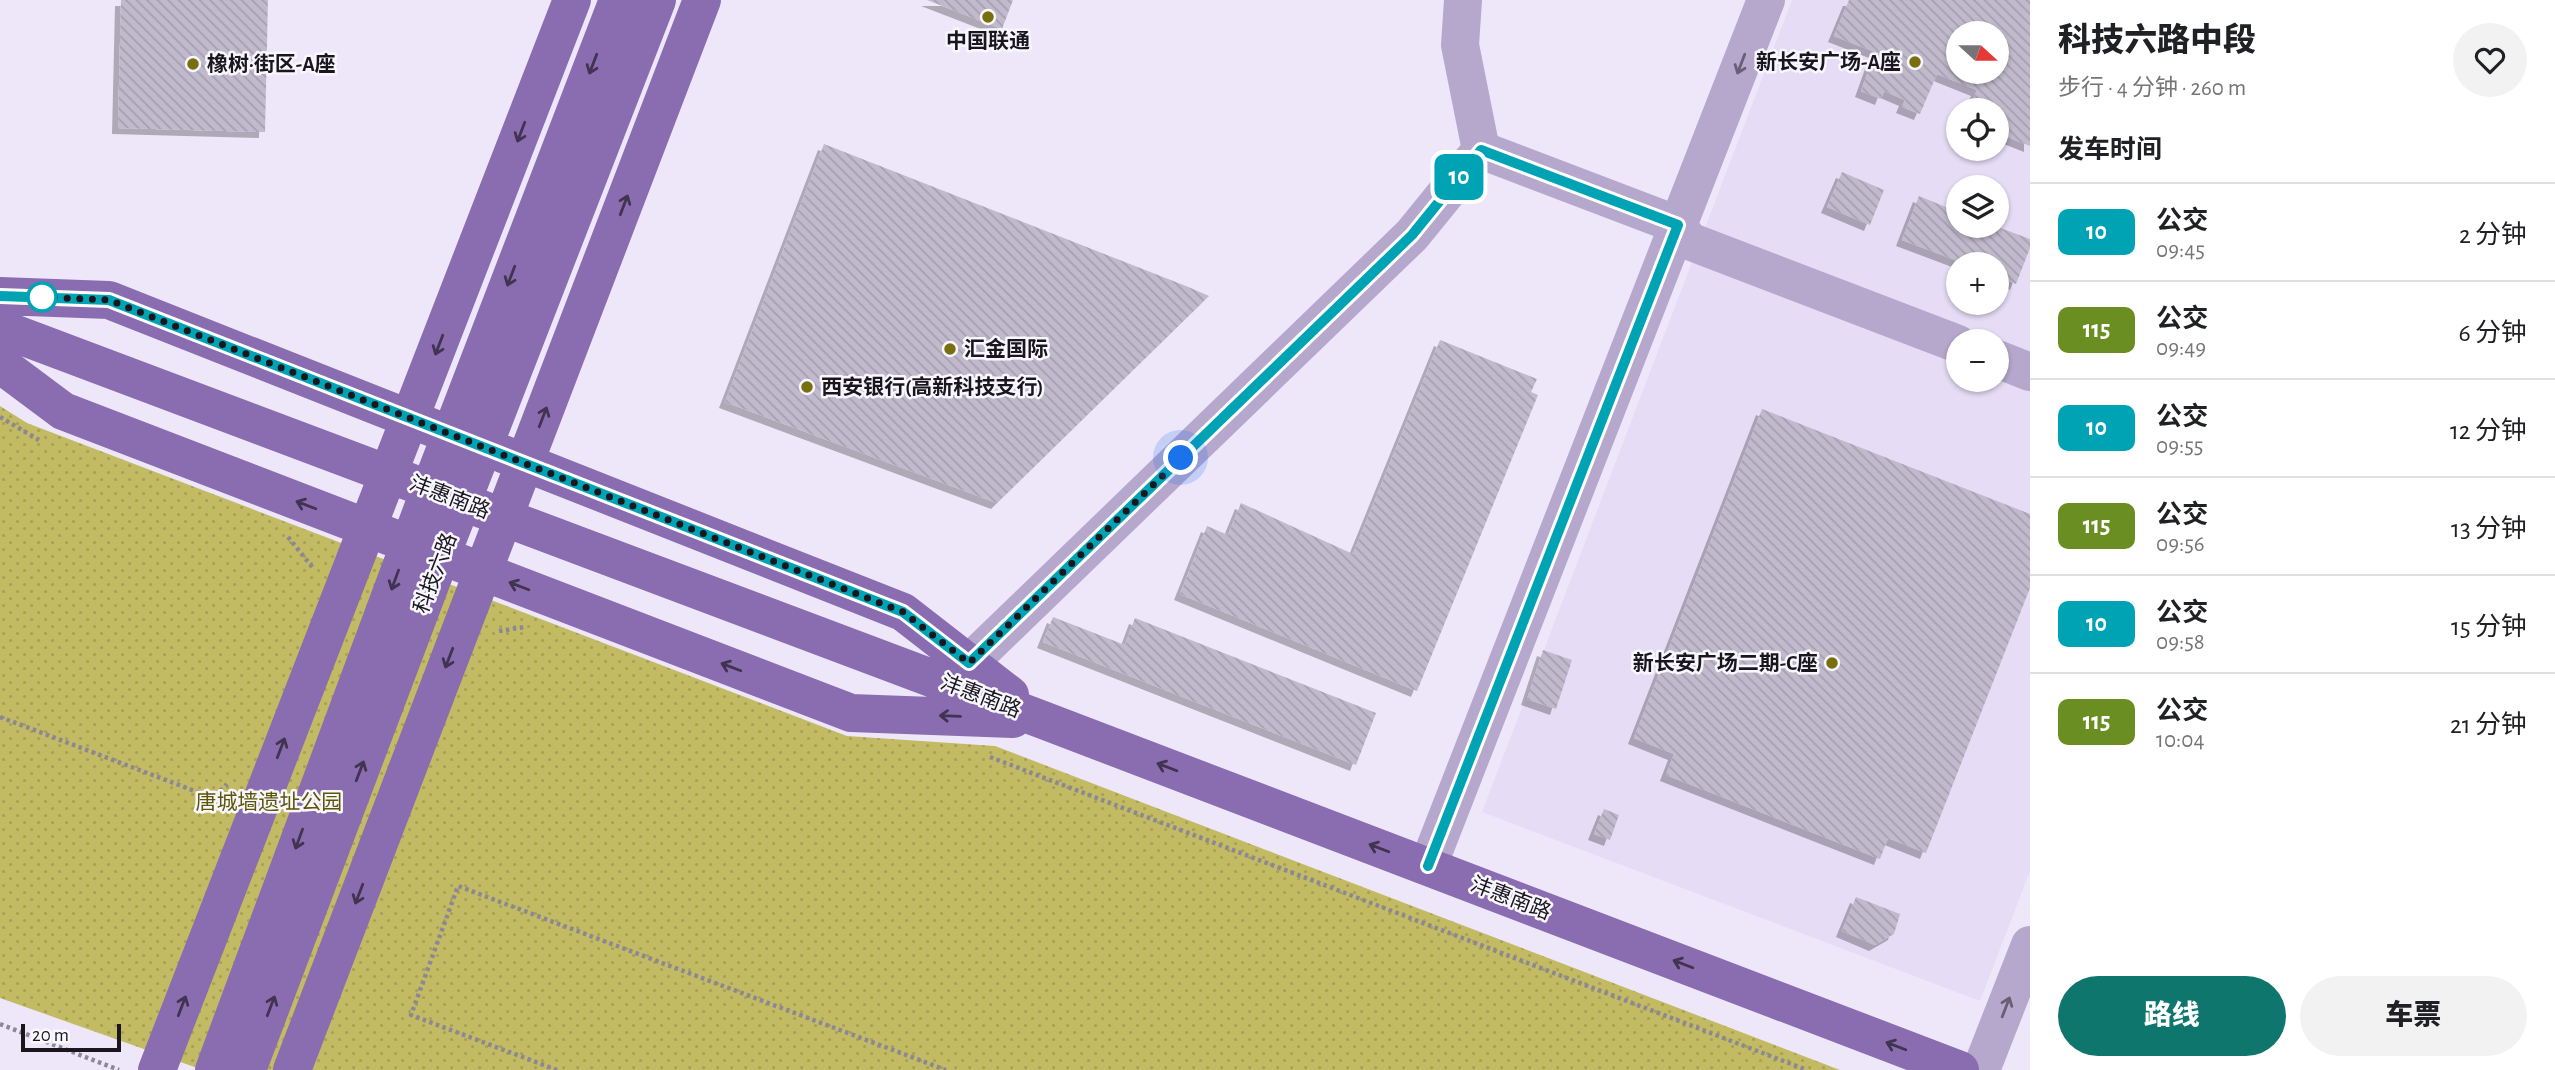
<!DOCTYPE html>
<html lang="zh">
<meta charset="utf-8">
<style>
:root{--surface:#fff;--page:#f2f2f2;--text:#202124;--muted:#757577;--line:#e0e0e0;--accent:#0f766e}
body{margin:0;font-family:"Alegreya Sans","Noto Sans SC",sans-serif;background:var(--page);color:var(--text);height:100vh;display:flex;flex-direction:column;font-size:26px;white-space:nowrap}
*{box-sizing:border-box;margin:0}
p{font-size:23px;color:var(--muted)}
.icon{flex:none;width:38px;height:38px;fill:none;stroke:currentColor;stroke-width:2;stroke-linecap:round;stroke-linejoin:round}
.map{position:relative;flex:1;overflow:hidden}
.details{display:flex;flex-direction:column;background:var(--surface);width:525px}
.details>*{flex:none}
.badge{padding:0 14px;border-radius:10px;font-size:24px;line-height:46px}
.needle{width:46px;rotate:111deg}
.controls{position:absolute;left:1946px;top:21px;display:grid;gap:14px}
.controls a{display:grid;place-items:center;width:63px;height:63px;border-radius:50%;background:var(--surface);box-shadow:0 2px 5px #0004;font-size:35px}
.scale{position:absolute;left:21px;bottom:18px;width:100px;box-sizing:border-box;padding-left:7px;border:4px solid #19161d;border-top:0;font-size:19px;line-height:24px;white-space:nowrap;color:#19161d;-webkit-text-stroke:5px #f9f7fe;paint-order:stroke}
.you{position:absolute;width:35px;height:35px;margin:-18px;border:5px solid #fff;border-radius:50%;background:#1a73e8;box-shadow:0 0 0 10px #1a73e833}
.map>.badge{position:absolute;translate:-50% -50%;box-shadow:0 0 0 4px #fff}
h2{padding:0 28px;font-size:26px;line-height:63px}
.round{display:grid;place-items:center;flex:none;width:74px;height:74px;border-radius:37px;background:var(--page)}
.head{display:flex;align-items:center;justify-content:space-between;height:119px;padding:0 28px}
h1{font-size:33px;font-weight:800;line-height:52px}
.action{display:flex;gap:14px;margin-top:auto;padding:14px 28px}
.action a{flex:1;height:80px;border-radius:42px;background:var(--accent);color:#fff;font-size:28px;font-weight:800;line-height:80px;text-align:center}
.action a+a{background:var(--page);color:var(--text)}
ul{padding:0;list-style:none}
li{display:flex;align-items:center;gap:21px;height:98px;padding:0 28px;border-top:2px solid var(--line)}
li div{flex:1}
li b{display:block;font-size:26px}
li em{font-style:normal}
li .badge{min-width:77px;font-weight:700;text-align:center}
main{display:flex;flex:1;min-height:0}
.map>svg:first-child{display:block}
.built{fill:#e6dcf6;fill-rule:evenodd}
.park{fill:url(#park-dots)}
.building{fill:url(#building-back-hatch);fill-rule:evenodd;filter:url(#shadow)}
.lines{fill:none;stroke-linecap:round;stroke-linejoin:round}
.path{stroke:#8c8795;stroke-width:4.5;stroke-dasharray:3.5 3.5;stroke-linecap:butt}
.minor{stroke:#b6a7cd;stroke-width:38}
.major{stroke:#8a6db0;stroke-width:38}
.oneway{stroke:#413450}
.oneway2{stroke:#685e75}
.line-casing{stroke:#fff;stroke-width:16}
.line{stroke:#00a3b4;stroke-width:10}
.walk{stroke:#19161d;stroke-width:7;stroke-dasharray:0 12.6}
.poi-dot{fill:#786f0f;stroke:#f9f7fe;stroke-width:2.5}
.stop-dot{fill:#fff;stroke:#00a3b4;stroke-width:3.5}
.labels{text-anchor:middle;stroke-width:5;stroke-linejoin:round;paint-order:stroke}
.poi-label{font-size:21px;font-weight:bold;fill:#19161d;stroke:#f9f7fe;text-anchor:start}
.street-label{font-size:21px;fill:#19161d;stroke:#f9f7fe}
.park-label{font-size:21px;fill:#5d5606;stroke:#f9f7fe}
</style>
<main>
<div class="map">
<svg width="2030" height="1070" viewBox="0 0 2030 1070">
<defs>
<pattern id="park-dots" width="8" height="8" patternUnits="userSpaceOnUse" patternTransform="scale(1.75)"><rect width="8" height="8" fill="#c3bb63"/><path d="M2 2h.1M6 6h.1" fill="none" stroke="#a7a056" stroke-width="1.8" stroke-linecap="round"/></pattern>
<pattern id="building-back-hatch" width="6" height="6" patternUnits="userSpaceOnUse" patternTransform="scale(1.75)"><rect width="6" height="6" fill="#c1bacc"/><path d="M-1 5l2 2M0 0l6 6M5-1l2 2" fill="none" stroke="#a59faf"/></pattern>
<filter id="shadow"><feDropShadow dx="-6" dy="6" stdDeviation="0" flood-color="#0004"/></filter>
</defs>
<rect width="100%" height="100%" fill="#eee7fa"/>
<!-- built -->
<path class="built" d="M1792,0H2030V871L1980,1001L1482,812ZM1958,33H1997V72H1958ZM1958,110H1997V149H1958ZM1958,187H1997V226H1958ZM1958,264H1997V303H1958ZM1958,341H1997V380H1958Z"/>
<!-- park -->
<path class="park" d="M0,406L27,423L847,736L995,746L1840,1070H203L0,998Z"/>
<!-- building -->
<path class="building" d="M121,0H268L265,132L118,128Z
M927,0H1013L1002,29Z
M1849,0H2030V146L1997,133V110H1969L1977,90L1937,74L1920,114L1902,107L1905,100L1884,91L1881,99L1861,91L1875,52L1834,36ZM1958,33H1997V72H1958Z
M824,144L1186,286L1209,296L997,503L725,402Z
M1842,172L1884,190L1870,225L1827,207Z
M1919,196L1958,212V226H1995L2030,239V248L2016,284L1997,276V264H1966L1902,240Z
M1440,340L1537,379L1531,392L1538,395L1417,691L1180,594L1207,526L1228,535L1241,503L1353,554Z
M1762,409L2030,514V588L1926,853L1888,838L1880,859L1666,775L1674,754L1634,738Z
M1053,617L1125,645L1135,618L1376,713L1356,765L1043,642Z
M1543,650L1572,660L1556,709L1527,699Z
M1604,809L1619,815L1610,840L1594,834Z
M1856,897L1900,914L1894,934L1875,945L1842,931Z"/>
<g class="lines">
<!-- path -->
<path class="path" d="M0,417L39,440
M288,537L313,568
M499,631L525,627
M0,717L213,798L227,784
M990,757L1807,1070
M0,1024L119,1070
M557,1070L411,1015L458,886L946,1070"/>
<!-- minor -->
<path class="minor" d="M1481,150L1678,225L1689,241L1958,344
M1997,359L2030,372
M969,663L1412,235L1481,150L1460,45L1463,0
M1428,866L1766,0
M1981,1070L2030,945"/>
<!-- major -->
<path class="major" d="M0,296L109,300L433,428
M0,328L1043,720L1960,1070
M0,364L63,411L391,537
M503,454L903,612L1010,695
M460,563L851,713L1013,719
M157,1070L572,0
M214,1070L430,489L618,0
M247,1070L441,556L657,0
M292,1070L702,0"/>
</g>
<!-- one-way arrows -->
<defs><path id="oneway-shaft" d="M-6 0H5M1.5-3L5.5 0L1.5 3" fill="none" stroke-width="1.6" stroke-linecap="round" stroke-linejoin="round" transform="scale(1.75)"/></defs>
<g class="oneway">
<use href="#oneway-shaft" transform="translate(593 64) rotate(111)"/>
<use href="#oneway-shaft" transform="translate(521 132) rotate(111)"/>
<use href="#oneway-shaft" transform="translate(624 205) rotate(-69)"/>
<use href="#oneway-shaft" transform="translate(511 276) rotate(111)"/>
<use href="#oneway-shaft" transform="translate(439 345) rotate(111)"/>
<use href="#oneway-shaft" transform="translate(543 417) rotate(-69)"/>
<use href="#oneway-shaft" transform="translate(306 505) rotate(-159)"/>
<use href="#oneway-shaft" transform="translate(395 580) rotate(110)"/>
<use href="#oneway-shaft" transform="translate(519 586) rotate(-159)"/>
<use href="#oneway-shaft" transform="translate(449 658) rotate(111)"/>
<use href="#oneway-shaft" transform="translate(731 667) rotate(-159)"/>
<use href="#oneway-shaft" transform="translate(950 716) rotate(-178)"/>
<use href="#oneway-shaft" transform="translate(281 748) rotate(-69)"/>
<use href="#oneway-shaft" transform="translate(1167 767) rotate(-159)"/>
<use href="#oneway-shaft" transform="translate(360 771) rotate(-69)"/>
<use href="#oneway-shaft" transform="translate(299 839) rotate(110)"/>
<use href="#oneway-shaft" transform="translate(1379 848) rotate(-159)"/>
<use href="#oneway-shaft" transform="translate(359 894) rotate(111)"/>
<use href="#oneway-shaft" transform="translate(1683 964) rotate(-159)"/>
<use href="#oneway-shaft" transform="translate(182 1006) rotate(-69)"/>
<use href="#oneway-shaft" transform="translate(271 1006) rotate(-69)"/>
<use href="#oneway-shaft" transform="translate(1896 1046) rotate(-159)"/>
</g>
<g class="oneway2">
<use href="#oneway-shaft" transform="translate(1741 64) rotate(111)"/>
<use href="#oneway-shaft" transform="translate(2006 1007) rotate(-69)"/>
</g>
<g class="lines">
<defs>
<path id="line" d="M0,296L109,300L903,612L969,663L1412,235L1481,150L1678,225L1428,866"/>
</defs>
<!-- line casing -->
<use href="#line" class="line-casing"/>
<!-- line -->
<use href="#line" class="line"/>
<!-- walk -->
<path class="walk" d="M42,297L109,300L903,612L969,663L1181,458"/>
</g>
<!-- markers -->
<g class="poi-dot">
<circle cx="988" cy="17" r="7"/>
<circle cx="1915" cy="62" r="7"/>
<circle cx="193" cy="64" r="7"/>
<circle cx="950" cy="349" r="7"/>
<circle cx="807" cy="387" r="7"/>
<circle cx="1832" cy="663" r="7"/>
</g>
<circle class="stop-dot" cx="42" cy="297" r="14"/>
<g class="labels">
<!-- poi labels -->
<g class="poi-label">
<text x="988" y="48" text-anchor="middle">中国联通</text>
<text x="1901" y="69" text-anchor="end">新长安广场-A座</text>
<text x="207" y="71">橡树·街区-A座</text>
<text x="964" y="356">汇金国际</text>
<text x="821" y="394">西安银行(高新科技支行)</text>
<text x="1818" y="670" text-anchor="end">新长安广场二期-C座</text>
</g>
<!-- street labels -->
<g class="street-label">
<text transform="translate(450 497) rotate(21)" y="7">沣惠南路</text>
<text transform="translate(435 573) rotate(-69)" y="7">科技六路</text>
<text transform="translate(981 696) rotate(21)" y="7">沣惠南路</text>
<text transform="translate(1511 898) rotate(21)" y="7">沣惠南路</text>
</g>
<!-- park labels -->
<g class="park-label">
<text x="269" y="809">唐城墙遗址公园</text>
</g>
</g>
</svg>
<div class="controls">
<a><svg class="needle" viewBox="-14 -14 28 28"><path d="M0-13l5 13h-10z" fill="#e53935"/><path d="M0 13l5-13h-10z" fill="#757577"/></svg></a>
<a><svg class="icon" aria-label="locate" viewBox="0 0 24 24"><circle cx="12" cy="12" r="6"/><path d="M12 2v4M12 18v4M2 12h4M18 12h4"/></svg></a>
<a><svg class="icon" aria-label="layers" viewBox="0 0 24 24"><path d="M12 4l9 5-9 5-9-5zM3 14l9 5 9-5"/></svg></a>
<a>+</a>
<a>−</a>
</div>
<div class="scale">20 m</div>
<div class="you" style="left:1181px;top:458px"></div>
<b class="badge" style="left:1459px;top:177px;background:#00a3b4;color:#fff">10</b>
</div>
<section class="details">
<div class="head"><div><h1>科技六路中段</h1><p>步行 · 4 分钟 · 260 m</p></div><a class="round"><svg class="icon" aria-label="heart" viewBox="0 0 24 24"><path d="M12 20l-8-8c-3-5 5-10 8-4 3-6 11-1 8 4z"/></svg></a></div>
<h2>发车时间</h2>
<ul>
<li><span class="badge" style="background:#00a3b4;color:#fff">10</span><div><b>公交</b><p>09:45</p></div><em>2 分钟</em></li>
<li><span class="badge" style="background:#6b8e23;color:#fff">115</span><div><b>公交</b><p>09:49</p></div><em>6 分钟</em></li>
<li><span class="badge" style="background:#00a3b4;color:#fff">10</span><div><b>公交</b><p>09:55</p></div><em>12 分钟</em></li>
<li><span class="badge" style="background:#6b8e23;color:#fff">115</span><div><b>公交</b><p>09:56</p></div><em>13 分钟</em></li>
<li><span class="badge" style="background:#00a3b4;color:#fff">10</span><div><b>公交</b><p>09:58</p></div><em>15 分钟</em></li>
<li><span class="badge" style="background:#6b8e23;color:#fff">115</span><div><b>公交</b><p>10:04</p></div><em>21 分钟</em></li>
</ul>
<div class="action"><a>路线</a><a>车票</a></div>
</section>
</main>
